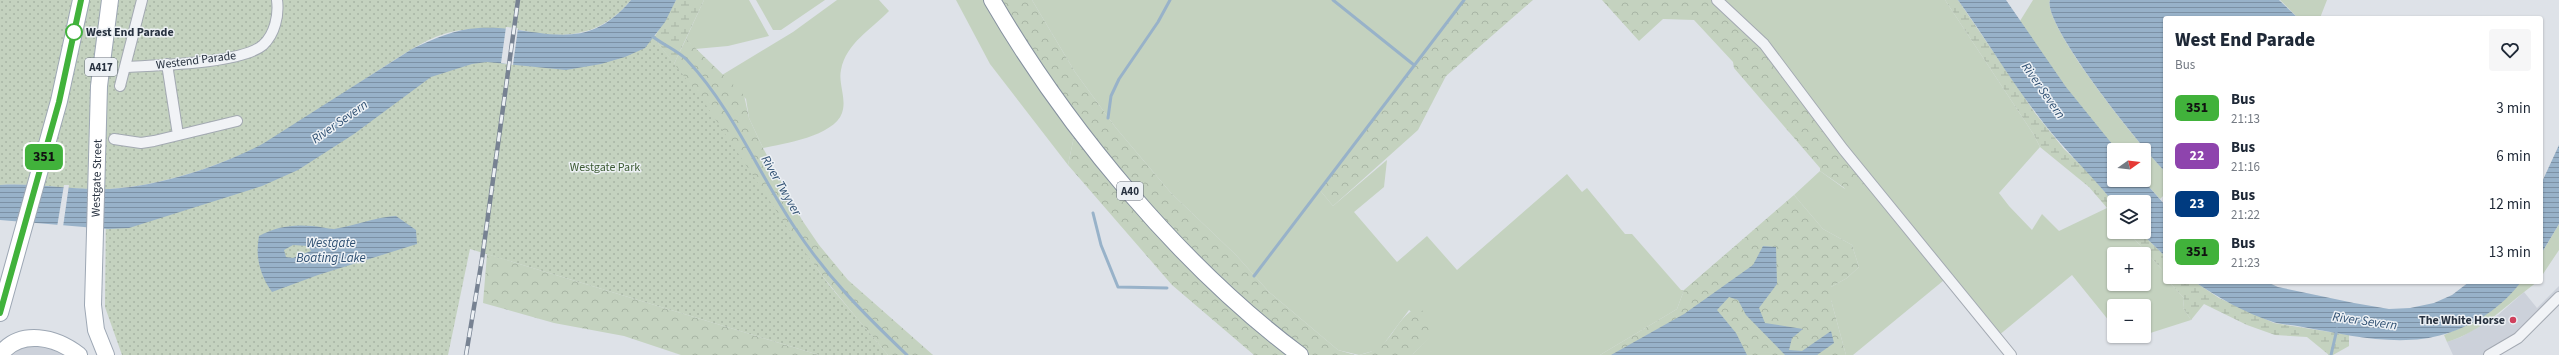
<!DOCTYPE html>
<meta charset="utf-8">
<style>
:root{--surface:#fff;--page:#f6f6f7;--text:#1f2937;--muted:#747a83}
body{margin:0;font-family:"Source Sans 3",sans-serif;background:var(--page);color:var(--text);height:100vh;display:flex;flex-direction:column;font-size:15px;white-space:nowrap}
*{box-sizing:border-box;margin:0}
p{font-size:13px;color:var(--muted)}
.icon{flex:none;width:22px;height:22px;fill:none;stroke:currentColor;stroke-width:2;stroke-linecap:round;stroke-linejoin:round}
.map{position:relative;flex:1;overflow:hidden}
.details{position:absolute;left:2163px;top:16px;width:380px;height:268px;display:flex;flex-direction:column;background:var(--surface);border-radius:4px;box-shadow:0 1px 3px #0004}
.details>*{flex:none}
.badge{padding:0 8px;border-radius:6px;font-size:14px;line-height:26px}
.needle{width:26px;rotate:76deg}
.fabs{position:absolute;left:2107px;top:143px;display:grid;gap:8px}
.fabs a{display:grid;place-items:center;width:44px;height:44px;border-radius:4px;background:var(--surface);box-shadow:0 1px 3px #0004;font-size:20px}
.map>.badge{position:absolute;translate:-50% -50%;box-shadow:0 0 0 2px #fff}
.round{display:grid;place-items:center;flex:none;width:42px;height:42px;border-radius:4px;background:var(--page)}
.overview{display:flex;align-items:center;justify-content:space-between;height:68px;padding:0 12px}
h1{font-size:19px;font-weight:800;line-height:30px}
ul{padding:0;list-style:none}
li{display:flex;align-items:center;gap:12px;height:48px;padding:0 12px}
li div{flex:1}
li b{display:block;font-size:15px}
li em{font-style:normal}
li .badge{min-width:44px;font-weight:700;text-align:center}
.map>svg:first-child{display:block}
.built{fill:#ccd1da}
.grass{fill:#c4d2bf;fill-rule:evenodd}
.forest{fill:url(#forest-crowns)}
.wetland{fill:url(#wetland-marsh)}
.park{fill:url(#park-dots)}
.water{fill:url(#water-rules);fill-rule:evenodd}
.pier{fill:#dee2e8}
.lines{fill:none;stroke-linecap:round;stroke-linejoin:round}
.stream{stroke:#98b2c9;stroke-width:3}
.minor-casing{stroke:#a3a9b2;stroke-width:12}
.primary-casing{stroke:#9da7b4;stroke-width:18}
.trunk-casing{stroke:#85909f;stroke-width:18}
.minor{stroke:#f1f3f6;stroke-width:10}
.primary{stroke:#fff;stroke-width:16}
.trunk{stroke:#fff;stroke-width:16}
.rail-casing{stroke:#778292;stroke-width:4.5}
.rail{stroke:#edf1f5;stroke-width:3;stroke-dasharray:9;stroke-linecap:butt}
.line-casing{stroke:#fff;stroke-width:9}
.line{stroke:#41b23b;stroke-width:6}
.stop-dot{fill:#fff;stroke:#41b23b;stroke-width:2}
.poi-dot{fill:#d0405c;stroke:#edf1f5;stroke-width:1.5}
.labels{text-anchor:middle;stroke-width:3;stroke-linejoin:round;paint-order:stroke}
.shield{fill:#edf1f5;stroke:#626b76;stroke-width:1}
.shield-label{font-size:11px;font-weight:bold;fill:#27313f}
.stop-label{font-size:12px;font-weight:bold;fill:#27313f;stroke:#edf1f5;text-anchor:start}
.street-label{font-size:12px;fill:#27313f;stroke:#edf1f5}
.park-label{font-size:12px;fill:#3d5b34;stroke:#edf1f5}
.poi-label{font-size:12px;font-weight:bold;fill:#27313f;stroke:#edf1f5;text-anchor:end}
.water-label{font-size:13px;font-style:italic;fill:#305173;stroke:#edf1f5}
</style>
<div class="map">
<svg width="2559" height="355" viewBox="0 0 2559 355">
<defs>
<pattern id="forest-crowns" width="20" height="18" patternUnits="userSpaceOnUse"><rect width="20" height="18" fill="#c4d2bf"/><path d="M2 6a3 3 0 1 1 6 0M12 15a3 3 0 1 1 6 0" fill="none" stroke="#a8b5a5"/></pattern>
<pattern id="wetland-marsh" width="20" height="14" patternUnits="userSpaceOnUse"><rect width="20" height="14" fill="#c4d2bf"/><path d="M1 5h8M5 5V1M11 12h8M15 12V8" fill="none" stroke="#a8b5a5"/></pattern>
<pattern id="park-dots" width="8" height="8" patternUnits="userSpaceOnUse"><rect width="8" height="8" fill="#c4d2bf"/><path d="M2 2h.1M6 6h.1" fill="none" stroke="#a8b5a5" stroke-width="1.8" stroke-linecap="round"/></pattern>
<pattern id="water-rules" width="6" height="5" patternUnits="userSpaceOnUse"><rect width="6" height="5" fill="#98b2c9"/><path d="M0 2.5h6" fill="none" stroke="#7c91a5"/></pattern>
</defs>
<rect width="100%" height="100%" fill="#dee2e8"/>
<!-- built -->
<path class="built" d="M2559,286V297L2518,338L2489,355H2453L2447,342L2461,337L2498,315L2524,292L2537,308Z
M23,339L79,355H0Z"/>
<!-- grass -->
<path class="grass" d="M704,0H749L769,36L728,46L695,49L686,39Z
M756,0H825L781,30H773Z
M837,0H879L889,11C872,29 846,43 841,70C838,83 847,99 842,113C834,136 783,144 763,148L749,118L746,99L722,75L793,32Z
M956,0H992L1076,127L1068,165L990,64Z
M1032,0H1464L1319,189L1333,206L1387,160L1384,187L1354,212L1397,262L1427,236L1457,270L1567,174L1582,192L1587,188L1625,234H1632L1681,290H1684L1677,309L1600,355H1412L1436,331L1409,310L1380,349L1359,355L1338,350L1269,292L1236,255L1171,193L1116,128L1075,72Z
M1717,0H1945L2034,135L2040,147L1999,193L2009,206L2032,230L2042,214L2059,231L2107,208L2114,216V232H2128L2165,273V282H2169L2184,298L2183,308L2191,320L2144,335V306H2114V327L2072,275L1998,336L1949,276L1853,355H1846L1831,300V287L1847,278L1859,267L1852,245L1823,229L1794,195L1820,171L1845,189ZM2114,254H2144V284H2114Z
M2033,0H2050C2042,25 2143,150 2165,171V194L2160,199L2143,180L2144,150H2117C2082,110 2049,67 2020,21Z
M2280,0H2327L2320,18H2298Z
M2559,224V250L2541,277V254Z
M2521,282H2537C2507,304 2483,331 2447,342L2444,335L2460,328Z"/>
<!-- forest -->
<path class="forest" d="M992,0H1032L1075,72L1116,128L1171,193L1236,255L1269,292L1338,350L1355,355H1254L1172,285L1068,165L1076,127Z
M1464,0H1533L1446,76L1418,130L1333,206L1319,189Z
M1602,0H1717L1766,47L1870,182L1846,189L1820,171V168L1734,68L1733,62L1694,20L1663,19L1639,41Z
M686,39L744,95L749,118L763,148L802,220L819,245L848,280L933,355H888C854,315 821,276 791,234C751,177 717,118 674,64Z
M1794,195L1823,229L1852,245L1859,267L1847,278L1831,287V300L1846,355H1600L1677,309L1684,290Z
M487,254L819,355H681L624,336L554,323L483,303Z
M1419,306L1437,331L1412,355H1359C1395,349 1391,320 1419,306Z"/>
<!-- wetland -->
<path class="wetland" d="M676,0H704L674,64L654,38Z
M1945,0H1958L2035,113L2064,149L2090,174L2114,203V216L2089,187L2040,147L2034,135Z
M2128,232H2140L2165,256V273Z
M2169,282H2195L2219,298L2274,323L2349,335V346L2333,355H2329L2307,337L2275,335L2247,325L2204,304L2191,320L2183,308L2184,298Z"/>
<!-- park -->
<path class="park" d="M0,0H631C608,28 580,38 544,34C536,34 528,31 520,30C502,29 472,28 455,31C429,36 406,53 385,66C358,84 331,101 304,119C285,131 266,145 245,153C201,172 141,191 92,189C61,189 31,183 0,185Z
M640,25L654,38L702,99L791,233L829,285L888,355H819L470,249L448,355H122L105,307L106,209L225,180L436,58Z"/>
<!-- water -->
<path class="water" d="M631,0H676L665,22L645,48L625,57L601,64L566,70L487,62L472,64L431,77L354,134L298,170L262,186L129,228L108,229L0,220V185C31,183 61,188 91,189C142,192 219,168 264,143L412,49C433,39 455,29 479,28C540,25 583,58 631,0Z
M1958,0H2006L2066,87L2117,150H2114V180H2143L2165,205V256L2140,232H2144V202L2114,203C2089,172 2059,145 2036,113C2008,77 1985,37 1958,0Z
M2050,0H2279L2298,18H2165V171C2143,150 2042,24 2050,0Z
M2559,145V224L2541,254V184Z
M396,216L416,230L417,244L318,275L272,292C260,275 255,257 259,236C275,227 293,224 312,226C319,226 327,229 334,229C355,226 375,217 396,216ZM293,245L308,246L311,251L293,258L286,257L284,250Z
M1763,246L1776,247L1777,284L1759,308L1765,323L1803,329L1792,338L1789,350L1802,351L1831,331L1834,343L1817,355H1785L1746,315L1738,300L1729,297L1717,310L1736,333L1747,355H1611L1684,314L1753,265Z
M2195,282H2267L2278,287L2354,303L2389,309L2410,308L2434,303L2452,295L2469,282H2521C2502,307 2475,325 2445,334C2400,348 2348,335 2303,327C2293,325 2283,325 2273,322C2245,313 2219,298 2195,282Z"/>
<!-- pier -->
<path class="pier" d="M506,27L518,28L513,65L501,63Z
M64,185H69L63,227H57Z"/>
<g class="lines">
<!-- stream -->
<path class="stream" d="M1333,0L1414,65
M652,36C663,45 677,50 687,60C733,109 758,173 795,228C828,278 864,314 907,355
M1108,118L1111,96L1119,79L1158,22L1170,0
M1093,213L1101,245L1118,287L1167,288
M1254,276L1464,0
M2331,355L2337,329"/>
<defs>
<path id="minor" d="M1717,0L1764,44L1843,149L2011,355
M167,64L178,135
M125,67C156,65 241,64 263,45C275,34 279,15 277,0
M120,86L142,0
M114,139L141,143L154,141L237,121
M2489,355L2518,338L2559,297"/>
<g id="primary">
<path d="M0,313L59,101L81,0"/>
<path d="M0,355C20,328 56,337 79,355"/>
<path id="s1" d="M106,355L96,330L93,305L99,86L110,0"/>
</g>
<path id="trunk" d="M992,0C1067,129 1181,266 1300,355"/>
</defs>
<!-- minor casing -->
<use href="#minor" class="minor-casing"/>
<!-- primary casing -->
<use href="#primary" class="primary-casing"/>
<!-- trunk casing -->
<use href="#trunk" class="trunk-casing"/>
<!-- minor -->
<use href="#minor" class="minor"/>
<!-- primary -->
<use href="#primary" class="primary"/>
<!-- trunk -->
<use href="#trunk" class="trunk"/>
<defs>
<path id="rail" d="M466,355L482,259L518,0"/>
</defs>
<!-- rail casing -->
<use href="#rail" class="rail-casing"/>
<!-- rail -->
<use href="#rail" class="rail"/>
</g>
<g class="lines">
<defs>
<path id="line" d="M0,313L59,102L81,0"/>
</defs>
<!-- line casing -->
<use href="#line" class="line-casing"/>
<!-- line -->
<use href="#line" class="line"/>
</g>
<!-- markers -->
<circle class="stop-dot" cx="74" cy="32" r="8"/>
<circle class="poi-dot" cx="2513" cy="320" r="4"/>
<g class="labels">
<!-- shield labels -->
<g class="shield">
<rect x="85" y="58" width="32" height="18" rx="3"/>
<rect x="1117" y="182" width="26" height="18" rx="3"/>
</g>
<g class="shield-label">
<text x="101" y="71">A417</text>
<text x="1130" y="195">A40</text>
</g>
<!-- stop labels -->
<g class="stop-label">
<text x="86" y="36">West End Parade</text>
</g>
<!-- street labels -->
<g class="street-label">
<text transform="translate(196 60) rotate(-7)" y="4">Westend Parade</text>
<text dy="4" stroke="none"><textPath href="#s1" startOffset="179">Westgate Street</textPath></text>
</g>
<!-- park labels -->
<g class="park-label">
<text x="605" y="171">Westgate Park</text>
</g>
<!-- poi labels -->
<g class="poi-label">
<text x="2505" y="324">The White Horse</text>
</g>
<!-- water labels -->
<g class="water-label">
<text transform="translate(2044 90) rotate(55)" y="5">River Severn</text>
<text transform="translate(339 121) rotate(-35)" y="5">River Severn</text>
<text transform="translate(782 185) rotate(60)" y="5">River Twyver</text>
<text x="331" y="247">Westgate<tspan x="331" dy="15">Boating Lake</tspan></text>
<text transform="translate(2365 320) rotate(8)" y="5">River Severn</text>
</g>
</g>
</svg>
<div class="fabs">
<a><svg class="needle" viewBox="-14 -14 28 28"><path d="M0-13l5 13h-10z" fill="#e53935"/><path d="M0 13l5-13h-10z" fill="#747a83"/></svg></a>
<a><svg class="icon" aria-label="layers" viewBox="0 0 24 24"><path d="M12 4l9 5-9 5-9-5zM3 14l9 5 9-5"/></svg></a>
<a>+</a>
<a>−</a>
</div>
<b class="badge" style="left:44px;top:157px;background:#41b23b;color:#111">351</b>
<section class="details">
<div class="overview"><div><h1>West End Parade</h1><p>Bus</p></div><a class="round"><svg class="icon" aria-label="heart" viewBox="0 0 24 24"><path d="M12 20l-8-8c-3-5 5-10 8-4 3-6 11-1 8 4z"/></svg></a></div>
<ul>
<li><span class="badge" style="background:#41b23b;color:#111">351</span><div><b>Bus</b><p>21:13</p></div><em>3 min</em></li>
<li><span class="badge" style="background:#8e44ad;color:#fff">22</span><div><b>Bus</b><p>21:16</p></div><em>6 min</em></li>
<li><span class="badge" style="background:#003b80;color:#fff">23</span><div><b>Bus</b><p>21:22</p></div><em>12 min</em></li>
<li><span class="badge" style="background:#41b23b;color:#111">351</span><div><b>Bus</b><p>21:23</p></div><em>13 min</em></li>
</ul>
</section>
</div>
